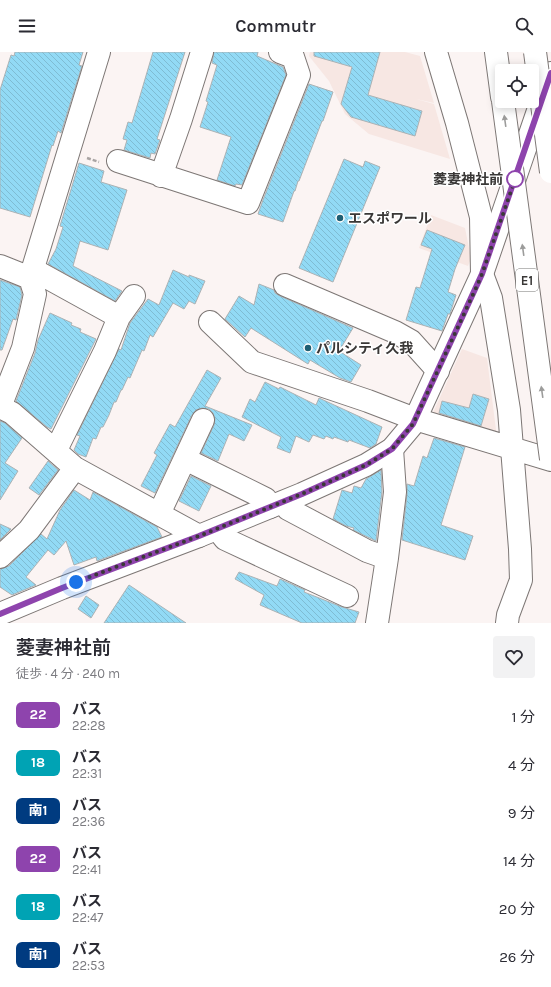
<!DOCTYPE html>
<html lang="ja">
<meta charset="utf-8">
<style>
:root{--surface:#fff;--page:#f2f2f3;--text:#2b2b33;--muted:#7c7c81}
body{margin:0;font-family:Karla,"Noto Sans JP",sans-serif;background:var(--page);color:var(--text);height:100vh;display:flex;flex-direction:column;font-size:15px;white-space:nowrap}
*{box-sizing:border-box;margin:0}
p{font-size:13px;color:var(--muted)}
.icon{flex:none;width:22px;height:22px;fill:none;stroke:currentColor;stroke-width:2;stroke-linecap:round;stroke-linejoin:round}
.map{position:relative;height:571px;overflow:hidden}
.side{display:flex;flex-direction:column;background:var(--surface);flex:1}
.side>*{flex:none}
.badge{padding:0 8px;border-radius:6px;font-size:14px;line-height:26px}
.tools{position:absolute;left:495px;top:12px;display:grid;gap:8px}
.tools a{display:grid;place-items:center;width:44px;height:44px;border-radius:4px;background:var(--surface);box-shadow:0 2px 10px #0003;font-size:20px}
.you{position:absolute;width:20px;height:20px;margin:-10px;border:3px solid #fff;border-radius:50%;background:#1a73e8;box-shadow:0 0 0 6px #1a73e833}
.map>.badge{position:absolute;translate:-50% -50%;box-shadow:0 0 0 2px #fff}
.round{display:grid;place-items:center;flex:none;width:42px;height:42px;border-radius:4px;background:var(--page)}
.headline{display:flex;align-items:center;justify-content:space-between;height:68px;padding:0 16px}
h1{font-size:19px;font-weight:600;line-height:30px}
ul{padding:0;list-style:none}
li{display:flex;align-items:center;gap:12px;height:48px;padding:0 16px}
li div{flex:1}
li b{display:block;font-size:15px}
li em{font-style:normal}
li .badge{min-width:44px;font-weight:700;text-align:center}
header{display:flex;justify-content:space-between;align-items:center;height:52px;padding:0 16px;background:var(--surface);font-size:18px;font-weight:600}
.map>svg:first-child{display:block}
.built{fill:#f7e7e3}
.building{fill:url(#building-back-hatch);stroke:#acb2b4}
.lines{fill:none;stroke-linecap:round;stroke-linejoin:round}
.minor-casing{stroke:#7d7775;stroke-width:24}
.major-casing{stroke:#7d7775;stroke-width:24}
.highway-casing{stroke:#7d7775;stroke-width:24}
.path{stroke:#a9a4a3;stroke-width:2.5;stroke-dasharray:4 2;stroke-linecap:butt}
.minor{stroke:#fff;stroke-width:22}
.major{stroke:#fff;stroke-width:22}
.highway{stroke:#fff;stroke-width:22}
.highway-bridge-casing{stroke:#7d7775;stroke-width:24;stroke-linecap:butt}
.highway-bridge{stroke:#fff;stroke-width:22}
.oneway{fill:#9c9c9b}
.line-casing{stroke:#fff;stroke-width:9}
.line{stroke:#8e44ad;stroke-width:6}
.walk{stroke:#3a3837;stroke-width:4;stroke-dasharray:0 7.2}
.stop-dot{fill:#fff;stroke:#8e44ad;stroke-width:2}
.poi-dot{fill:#1e5e73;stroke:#fff;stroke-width:1.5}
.labels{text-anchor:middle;stroke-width:3;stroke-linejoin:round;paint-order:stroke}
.shield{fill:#fff;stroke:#757473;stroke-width:1}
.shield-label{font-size:13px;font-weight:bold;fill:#3a3837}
.stop-label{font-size:14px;font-weight:bold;fill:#3a3837;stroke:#fff;text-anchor:end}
.poi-label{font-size:14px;font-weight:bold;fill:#3a3837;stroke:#fff;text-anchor:start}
</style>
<header><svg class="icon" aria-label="menu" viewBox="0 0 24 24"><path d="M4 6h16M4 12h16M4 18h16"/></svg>Commutr<svg class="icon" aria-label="search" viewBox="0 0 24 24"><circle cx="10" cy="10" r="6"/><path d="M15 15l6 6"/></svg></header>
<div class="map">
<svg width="551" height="571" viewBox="0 0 551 571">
<defs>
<pattern id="building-back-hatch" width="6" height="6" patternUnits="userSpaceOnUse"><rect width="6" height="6" fill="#92daf5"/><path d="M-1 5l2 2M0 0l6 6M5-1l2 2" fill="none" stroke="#7fbcd3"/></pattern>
</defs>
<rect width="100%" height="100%" fill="#fbf4f3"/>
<!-- built -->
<path class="built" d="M310,0H405L420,4L434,51L416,47L434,52L450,107L369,82L345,62L329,29L309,4Z
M431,163L465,176L471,206L468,214L419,196Z
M462,297L487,306L497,386L431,365Z"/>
<!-- building -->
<path class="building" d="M15,0H83L79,13L82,14L61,81L58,79L53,94L52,93L30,165L0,156V38L11,3L14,4Z
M153,0H185L157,87L160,88L155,102L151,101L150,106L124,98L127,88L123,87L128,70L132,71Z
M214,0H258L257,4L283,15L286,23L242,133L236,132L235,134L217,128L231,85L200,75L208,50L206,49L217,13L212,11Z
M314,0H380L368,43L422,59L415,84L351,65L341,52L352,15L314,4Z
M309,32L333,40L323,69H322L299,129H298L295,139H294L283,170L258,162L263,148Z
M344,107L363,115L365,109L380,115L333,230L299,216Z
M79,111L104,119L101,130L127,138L108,198L80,189L73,214L122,239L115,249L48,212L56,197L63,175L60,174Z
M427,178L465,193L455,217L448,240L456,243L450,262H448L442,279L406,268L416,235L420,236L432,197L421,193Z
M173,218L189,225V223L205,229L195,252L189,249L184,257L173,251L153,285L150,283L144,299L142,298L130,326L128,325L122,338H121L116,350H114L109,363L103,375H101L96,387L93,386L86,405L78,402L74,398L80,384L77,383L119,297L121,298L130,271L148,247L159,253Z
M0,228L20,235L22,243L16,268L13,267L2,298H0Z
M259,232L274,238L275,241L280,244L353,276L339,299L361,313L351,330L340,326L310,308L308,312L251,276L245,285L225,267L239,244L254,253Z
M50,261L72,271L71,273L81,277L80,280L96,287L51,377L47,375L16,349L35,301L38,288Z
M207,318L221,326L205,354L252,373L244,389L229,382L218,409L201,401L214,373L215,367L213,361L209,357L202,356L196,358L192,363L155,441L141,434L157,403L154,401L170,372L175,375Z
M265,330L279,337L280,335L316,353L319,346L382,375L376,392L370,396L349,388L348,390L334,385L333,387L326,384L324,387L313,383L309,390L296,384L290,401L277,396L281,385L242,365L250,347L255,350Z
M473,342L489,347L481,374L439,361L442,349L469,356Z
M0,369L5,371L22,386L5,411L18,419L0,448Z
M434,386L465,395L441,473L473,484L465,508L402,488L407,442V432L414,434L423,404L427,406Z
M48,409L58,418L39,443L29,436Z
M381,418L382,440L376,489L353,478L354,476L346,474L333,467L342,438L352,441L354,434L361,436L366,427Z
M191,424L211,434L199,459L179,449Z
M74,438L90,448L93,440L157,475L162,485L97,509L96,505L74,513L66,489L54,503L48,498L26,525L36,533L12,543L0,535V517L9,514L41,482L47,487L60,458Z
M0,472L11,477L0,488Z
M239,520L277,534L280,527L305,538L304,540L342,555L359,560L355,571H302L260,553L264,543L235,527Z
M129,533L186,571H104Z
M86,544L99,553L91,566L78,557Z"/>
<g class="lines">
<defs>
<path id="minor" d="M436,0L457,71L481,165L482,222L491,246L509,358L520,497L521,528L508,563L507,571
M118,109L248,151L299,23L293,5L280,0
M161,124L181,67L202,0
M0,214L30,226
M32,217L119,265L105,299L56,398
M285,233L395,280L411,289L438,319
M119,265L134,244
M210,270L252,310L368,349L415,367L551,408
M0,355L23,296L35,242L30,226L99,0
M0,355L12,361L75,416L199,484
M185,407L266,447L270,455
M284,450L288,457L367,499L387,506
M159,462L203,368
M217,477L225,487L347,544
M0,505L29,478L75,416
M377,571L387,506L395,440L392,397"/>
<path id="major" d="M0,562L62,536L199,484L302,442L366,413L392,397L413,372L482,222L551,21"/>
<path id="highway" d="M496,0L502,45"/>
</defs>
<!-- minor casing -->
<use href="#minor" class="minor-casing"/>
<!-- major casing -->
<use href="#major" class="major-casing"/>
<!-- highway casing -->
<use href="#highway" class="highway-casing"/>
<!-- path -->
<path class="path" d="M87,106L99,110"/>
<!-- minor -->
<use href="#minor" class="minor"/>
<!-- major -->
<use href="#major" class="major"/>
<!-- highway -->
<use href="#highway" class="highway"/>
<defs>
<path id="highway-bridge" d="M535,0L551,120
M503,49L551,407"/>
</defs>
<!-- highway-bridge casing -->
<use href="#highway-bridge" class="highway-bridge-casing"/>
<!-- highway-bridge -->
<use href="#highway-bridge" class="highway-bridge"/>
</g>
<!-- one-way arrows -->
<defs><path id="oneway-solid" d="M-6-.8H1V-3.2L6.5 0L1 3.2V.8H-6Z"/></defs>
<g class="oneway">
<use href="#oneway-solid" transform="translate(505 69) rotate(-98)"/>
<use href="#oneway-solid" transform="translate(523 198) rotate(-98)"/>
<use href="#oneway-solid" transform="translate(542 340) rotate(-98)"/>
</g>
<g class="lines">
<defs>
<path id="line" d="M0,562L62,536L199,484L302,442L366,413L392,397L413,372L482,222L551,21"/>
</defs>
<!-- line casing -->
<use href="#line" class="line-casing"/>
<!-- line -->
<use href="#line" class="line"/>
<!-- walk -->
<path class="walk" d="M76,530L199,484L302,442L366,413L392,397L413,372L476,236L482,222L517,122L515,127"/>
</g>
<!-- markers -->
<circle class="stop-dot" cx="515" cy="127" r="8"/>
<g class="poi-dot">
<circle cx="340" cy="166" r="4"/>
<circle cx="308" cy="296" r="4"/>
</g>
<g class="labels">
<!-- shield labels -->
<rect class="shield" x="516" y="217" width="22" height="22" rx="3"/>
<g class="shield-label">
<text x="527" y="233">E1</text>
</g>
<!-- stop labels -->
<g class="stop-label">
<text x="503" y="132">菱妻神社前</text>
</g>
<!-- poi labels -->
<g class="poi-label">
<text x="348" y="171">エスポワール</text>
<text x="316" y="301">パルシティ久我</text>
</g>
</g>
</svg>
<div class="tools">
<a><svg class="icon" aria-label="locate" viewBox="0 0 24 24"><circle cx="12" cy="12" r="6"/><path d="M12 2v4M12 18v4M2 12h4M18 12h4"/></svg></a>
</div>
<div class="you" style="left:76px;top:530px"></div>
</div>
<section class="side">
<div class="headline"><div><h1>菱妻神社前</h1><p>徒歩 · 4 分 · 240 m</p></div><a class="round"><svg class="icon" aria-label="heart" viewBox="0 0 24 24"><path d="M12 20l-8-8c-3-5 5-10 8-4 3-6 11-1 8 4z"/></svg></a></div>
<ul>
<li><span class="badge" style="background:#8e44ad;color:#fff">22</span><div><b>バス</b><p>22:28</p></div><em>1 分</em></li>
<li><span class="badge" style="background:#00a3b4;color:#fff">18</span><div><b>バス</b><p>22:31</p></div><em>4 分</em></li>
<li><span class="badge" style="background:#003b80;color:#fff">南1</span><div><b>バス</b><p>22:36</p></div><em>9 分</em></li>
<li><span class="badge" style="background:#8e44ad;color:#fff">22</span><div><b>バス</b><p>22:41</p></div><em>14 分</em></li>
<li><span class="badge" style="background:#00a3b4;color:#fff">18</span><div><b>バス</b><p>22:47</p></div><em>20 分</em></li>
<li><span class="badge" style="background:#003b80;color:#fff">南1</span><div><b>バス</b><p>22:53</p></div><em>26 分</em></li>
</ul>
</section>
